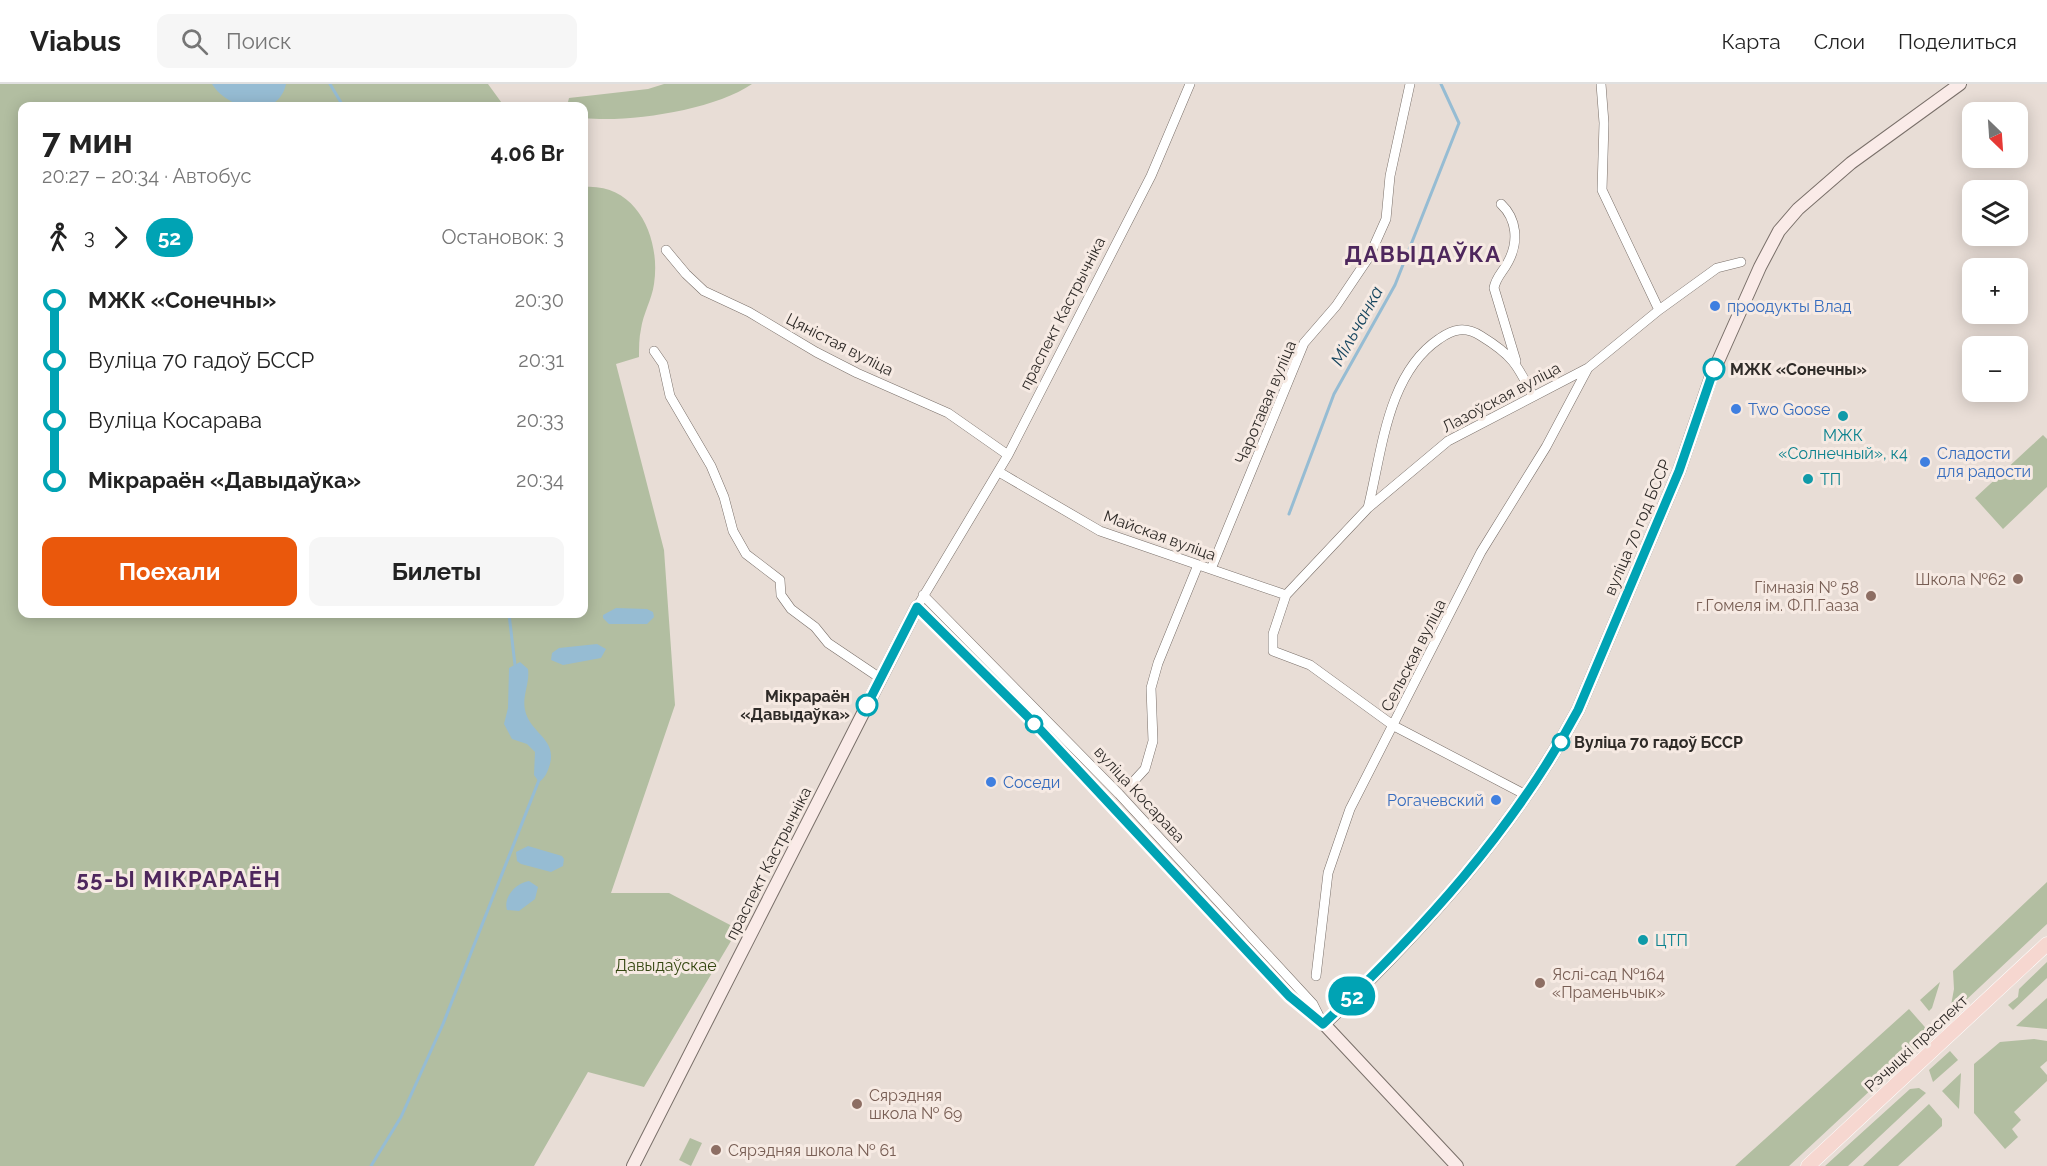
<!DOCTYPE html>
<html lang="ru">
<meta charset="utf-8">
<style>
:root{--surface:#fff;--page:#f6f6f6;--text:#222;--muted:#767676;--line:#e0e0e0;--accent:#ea580c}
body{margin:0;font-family:Raleway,sans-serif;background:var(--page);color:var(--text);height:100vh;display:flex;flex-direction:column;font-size:22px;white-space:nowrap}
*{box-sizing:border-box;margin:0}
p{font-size:20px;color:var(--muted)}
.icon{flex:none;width:33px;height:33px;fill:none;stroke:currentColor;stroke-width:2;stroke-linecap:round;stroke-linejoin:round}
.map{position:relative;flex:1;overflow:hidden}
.panel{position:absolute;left:18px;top:18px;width:570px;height:516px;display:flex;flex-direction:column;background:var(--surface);border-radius:12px;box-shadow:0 3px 15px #0003}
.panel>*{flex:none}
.badge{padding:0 12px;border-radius:20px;font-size:21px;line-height:39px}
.needle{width:39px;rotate:155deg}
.buttons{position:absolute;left:1962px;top:18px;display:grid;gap:12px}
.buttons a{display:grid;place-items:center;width:66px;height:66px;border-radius:12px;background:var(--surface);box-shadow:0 3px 15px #0003;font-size:30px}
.map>.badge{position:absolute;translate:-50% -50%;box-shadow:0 0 0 3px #fff}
.legs{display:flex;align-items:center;gap:9px;height:66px;padding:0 24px;font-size:20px}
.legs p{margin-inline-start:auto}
.head{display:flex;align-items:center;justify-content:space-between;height:102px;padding:0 24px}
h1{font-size:33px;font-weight:700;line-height:45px}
.button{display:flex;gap:12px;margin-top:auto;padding:12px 24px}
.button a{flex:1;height:69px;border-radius:12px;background:var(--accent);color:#fff;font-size:24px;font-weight:700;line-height:69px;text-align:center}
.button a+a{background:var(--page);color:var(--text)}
ul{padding:0 24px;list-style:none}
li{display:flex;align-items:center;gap:21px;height:60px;font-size:22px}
li i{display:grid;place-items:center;width:9px;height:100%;margin:0 8px;background:currentColor}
li i::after{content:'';width:15px;height:15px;margin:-8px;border:4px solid;border-radius:50%;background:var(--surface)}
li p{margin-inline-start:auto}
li:first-child i{background:linear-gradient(#0000 50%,currentColor 0)}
li:last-child i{background:linear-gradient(currentColor 50%,#0000 0)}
header{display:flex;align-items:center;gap:36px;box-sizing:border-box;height:84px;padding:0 30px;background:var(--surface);border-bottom:2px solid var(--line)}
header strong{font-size:28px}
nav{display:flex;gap:33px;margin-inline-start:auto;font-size:21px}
.search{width:420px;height:54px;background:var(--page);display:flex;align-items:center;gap:15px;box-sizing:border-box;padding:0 21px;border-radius:12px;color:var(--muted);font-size:22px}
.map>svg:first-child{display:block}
.green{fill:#b2bea1}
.water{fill:#96bcd3}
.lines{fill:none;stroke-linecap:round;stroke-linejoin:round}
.stream{stroke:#96bcd3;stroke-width:3}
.street-casing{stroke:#796f69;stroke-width:10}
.secondary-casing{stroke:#796f69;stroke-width:14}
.primary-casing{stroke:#fff;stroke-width:15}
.street{stroke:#fff;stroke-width:9}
.secondary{stroke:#faebe8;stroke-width:12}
.primary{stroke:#f6d7d0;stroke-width:14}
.line-1-casing{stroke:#fff;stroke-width:14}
.line-1{stroke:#00a3b4;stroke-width:9}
.shop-dot{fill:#3f7fe0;stroke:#f6eae3;stroke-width:2}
.stop-1-dot{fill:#fff;stroke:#00a3b4;stroke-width:3}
.culture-dot{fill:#0f9aa8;stroke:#f6eae3;stroke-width:2}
.education-dot{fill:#8d6e63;stroke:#f6eae3;stroke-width:2}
.labels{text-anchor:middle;stroke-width:6;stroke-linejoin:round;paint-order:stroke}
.shop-label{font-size:16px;fill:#366cbe;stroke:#f6eae3;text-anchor:start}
.street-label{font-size:16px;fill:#2f2b28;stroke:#f6eae3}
.stop-label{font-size:16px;font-weight:bold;fill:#2f2b28;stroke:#f6eae3;text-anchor:start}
.culture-label{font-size:16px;fill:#0d838f;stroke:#f6eae3;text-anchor:start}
.education-label{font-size:16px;fill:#785e54;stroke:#f6eae3;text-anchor:start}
.park-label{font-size:16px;fill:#33460f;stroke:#f6eae3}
.water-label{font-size:18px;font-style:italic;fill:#17465f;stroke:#f6eae3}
.district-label{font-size:22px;font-weight:bold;letter-spacing:1.5px;fill:#4e275d;stroke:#f6eae3}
</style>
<header>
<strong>Viabus</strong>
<div class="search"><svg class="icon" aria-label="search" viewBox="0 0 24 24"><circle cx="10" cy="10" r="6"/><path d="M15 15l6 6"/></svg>Поиск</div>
<nav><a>Карта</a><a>Слои</a><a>Поделиться</a></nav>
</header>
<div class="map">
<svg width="2047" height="1082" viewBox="0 0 2047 1082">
<rect width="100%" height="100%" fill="#e8ddd6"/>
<!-- green -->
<path class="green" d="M0,0H488L504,22H22V530H584V103C637,99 661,154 654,200C652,215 643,230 641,245C639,254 639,263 639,273L616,280L664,466L675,621L611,809H669L734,843L731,857L644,1003L588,988L534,1082H0Z
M664,0H752C714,26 629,39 584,34V22H567L569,14L648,5Z
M2043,351L2047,355V403L2003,445L1975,414Z
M2047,798V840L1949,932L1954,905L1953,887Z
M2047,878V894L2013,926L2008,921L2018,913L2019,905Z
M1940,898L1932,924L1929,927L1920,916Z
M2047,914V945L2016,942Z
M1909,925L1931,950L1789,1082H1735Z
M2034,955L2047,957V977L2040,983L2047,991V997L2014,1028L2021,1036L2012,1045L2018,1053L2005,1065L1974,1029V980L2000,958Z
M1950,967L1958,976L1933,998L1929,986Z
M1961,989L1959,1025L1942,1007Z
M1919,1004L1926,1009L1848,1082H1825L1910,1005Z
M1929,1020L1942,1035V1042L1898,1082H1863Z
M690,1054L702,1059L691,1082L679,1076Z"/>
<!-- water -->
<path class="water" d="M212,0H286C278,37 228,26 212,0Z
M616,524L647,525L653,528L654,533L647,540H609L603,534V531Z
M597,560L606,565L601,574L563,581L551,576L552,569L559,564Z
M520,578L528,585C530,599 522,612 525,626C530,650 559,655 549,683C547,689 545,694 539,698L534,691L535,668L527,660L512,655L504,640L508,624L509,584Z
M528,762L562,772L564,775L563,782L551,788L521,780L517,777L516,768Z
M529,797L538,803L535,815L519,827L507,826C503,813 516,799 529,797Z"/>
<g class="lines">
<!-- stream -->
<path class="stream" d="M330,0L343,22
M1289,430L1334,310L1395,201L1459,39L1441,0
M509,530L515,581
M371,1082L401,1033L443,940L539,696"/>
<defs>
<path id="street" d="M1190,0L1151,92L1008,371L917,523L1035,640L1289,912L1324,940
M1601,0L1604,39L1602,106L1659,226
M1501,120C1517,135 1519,158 1508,178C1503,188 1496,193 1494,204L1516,277
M666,166L686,190L704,207L749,228L816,268L857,289L948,329L1008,371
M654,267L663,280L670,312L711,382L724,413L733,447L746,470L780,496L781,511L791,525L815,543L828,559L880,594
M999,388L1100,447L1286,511
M1368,424C1382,368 1387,290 1439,255C1453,245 1465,242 1481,252C1512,271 1517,280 1533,312
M1211,485L1304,259L1336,222L1369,173L1386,135L1390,92L1410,0
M923,511L1119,710L1313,920L1322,938
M1133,698L1145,685L1153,657L1151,604L1158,579L1198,481
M1526,711L1394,642L1310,581L1273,567V550L1286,511L1368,424L1448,357L1588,284L1659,226L1717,184L1741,178
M1316,892L1328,789L1350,725L1481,468L1546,363L1588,284"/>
<path id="secondary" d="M633,1082L917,523
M1457,1082L1324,940C1421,847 1514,746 1578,626L1679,387L1711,293L1760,183L1779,147L1798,125L1851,79L1960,0"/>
<path id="primary" d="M1808,1082L2047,860"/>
</defs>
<!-- street casing -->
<use href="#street" class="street-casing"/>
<!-- secondary casing -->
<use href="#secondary" class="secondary-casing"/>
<!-- primary casing -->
<use href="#primary" class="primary-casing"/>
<!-- street -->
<use href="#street" class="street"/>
<!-- secondary -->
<use href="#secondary" class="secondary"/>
<!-- primary -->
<use href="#primary" class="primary"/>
</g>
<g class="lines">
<defs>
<path id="line-1" d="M867,621L917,523L1035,640L1289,912L1323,940C1421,847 1514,746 1578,626L1679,387L1714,285"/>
</defs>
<!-- line-1 casing -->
<use href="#line-1" class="line-1-casing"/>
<!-- line-1 -->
<use href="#line-1" class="line-1"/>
</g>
<!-- markers -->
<g class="shop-dot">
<circle cx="1715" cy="222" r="6"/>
<circle cx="1736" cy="325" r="6"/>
<circle cx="1925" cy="378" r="6"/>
<circle cx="991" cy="698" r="6"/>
<circle cx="1496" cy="716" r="6"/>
</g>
<g class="stop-1-dot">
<circle cx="1714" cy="285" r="10"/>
<circle cx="867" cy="621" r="10"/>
<circle cx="1034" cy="640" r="8"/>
<circle cx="1561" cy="658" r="8"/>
</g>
<g class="culture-dot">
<circle cx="1843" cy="332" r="6"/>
<circle cx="1808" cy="395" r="6"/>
<circle cx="1643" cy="856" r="6"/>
</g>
<g class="education-dot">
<circle cx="2018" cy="495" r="6"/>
<circle cx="1871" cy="512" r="6"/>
<circle cx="1540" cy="899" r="6"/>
<circle cx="857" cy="1020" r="6"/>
<circle cx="716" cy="1066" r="6"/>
</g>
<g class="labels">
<!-- shop labels -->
<g class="shop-label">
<text x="1727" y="228">проодукты Влад</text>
<text x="1748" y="331">Two Goose</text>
<text x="1937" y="375">Сладости<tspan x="1937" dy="18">для радости</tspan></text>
<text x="1003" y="704">Соседи</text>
<text x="1484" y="722" text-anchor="end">Рогачевский</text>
</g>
<!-- street labels -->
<g class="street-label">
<text transform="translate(1062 229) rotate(-63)" y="6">праспект Кастрычніка</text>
<text transform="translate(840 260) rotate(27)" y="6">Цяністая вуліца</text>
<text transform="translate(1501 313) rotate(-28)" y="6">Лазоўская вуліца</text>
<text transform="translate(1265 318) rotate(-67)" y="6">Чаротавая вуліца</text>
<text transform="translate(1637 443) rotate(-67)" y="6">вуліца 70 год БССР</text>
<text transform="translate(1160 451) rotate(20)" y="6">Майская вуліца</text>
<text transform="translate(1413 571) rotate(-63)" y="6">Сельская вуліца</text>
<text transform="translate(1140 710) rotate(47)" y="6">вуліца Косарава</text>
<text transform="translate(768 779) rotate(-63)" y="6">праспект Кастрычніка</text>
<text transform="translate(1916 959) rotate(-43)" y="6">Рэчыцкі праспект</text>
</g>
<!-- stop labels -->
<g class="stop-label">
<text x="1730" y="291">МЖК «Сонечны»</text>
<text x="850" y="618" text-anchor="end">Мікрараён<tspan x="850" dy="18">«Давыдаўка»</tspan></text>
<text x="1574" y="664">Вуліца 70 гадоў БССР</text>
</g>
<!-- culture labels -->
<g class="culture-label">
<text x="1843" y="357" text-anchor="middle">МЖК<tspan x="1843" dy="18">«Солнечный», к4</tspan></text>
<text x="1820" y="401">ТП</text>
<text x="1655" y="862">ЦТП</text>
</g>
<!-- education labels -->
<g class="education-label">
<text x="2006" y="501" text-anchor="end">Школа №62</text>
<text x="1859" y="509" text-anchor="end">Гімназія № 58<tspan x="1859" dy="18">г.Гомеля ім. Ф.П.Гааза</tspan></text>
<text x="1552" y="896">Яслі-сад №164<tspan x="1552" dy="18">«Праменьчык»</tspan></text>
<text x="869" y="1017">Сярэдняя<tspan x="869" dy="18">школа № 69</tspan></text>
<text x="728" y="1072">Сярэдняя школа № 61</text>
</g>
<!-- park labels -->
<g class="park-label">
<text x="666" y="887">Давыдаўскае</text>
</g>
<!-- water labels -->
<g class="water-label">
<text transform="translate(1357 242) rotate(-61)" y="6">Мільчанка</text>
</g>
<!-- district labels -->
<g class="district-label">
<text x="1423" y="178">ДАВЫДАЎКА</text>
<text x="179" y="803">55-Ы МІКРАРАЁН</text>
</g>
</g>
</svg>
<div class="buttons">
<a><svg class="needle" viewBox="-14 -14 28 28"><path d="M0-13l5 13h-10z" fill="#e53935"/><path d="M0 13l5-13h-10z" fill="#767676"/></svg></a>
<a><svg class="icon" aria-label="layers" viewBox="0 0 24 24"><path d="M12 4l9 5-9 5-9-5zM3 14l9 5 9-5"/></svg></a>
<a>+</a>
<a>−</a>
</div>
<b class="badge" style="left:1352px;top:912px;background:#00a3b4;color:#fff">52</b>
<section class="panel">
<div class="head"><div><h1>7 мин</h1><p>20:27 – 20:34 · Автобус</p></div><b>4.06 Br</b></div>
<div class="legs"><svg class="icon" aria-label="walk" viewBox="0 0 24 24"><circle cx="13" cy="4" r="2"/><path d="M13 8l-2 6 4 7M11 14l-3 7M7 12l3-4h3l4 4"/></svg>3<svg class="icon" aria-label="forward" viewBox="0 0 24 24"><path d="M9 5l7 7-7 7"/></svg><b class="badge" style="background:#00a3b4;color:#fff">52</b><p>Остановок: 3</p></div>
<ul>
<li><i style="color:#00a3b4"></i><b>МЖК «Сонечны»</b><p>20:30</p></li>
<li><i style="color:#00a3b4"></i><span>Вуліца 70 гадоў БССР</span><p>20:31</p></li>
<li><i style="color:#00a3b4"></i><span>Вуліца Косарава</span><p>20:33</p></li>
<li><i style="color:#00a3b4"></i><b>Мікрараён «Давыдаўка»</b><p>20:34</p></li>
</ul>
<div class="button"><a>Поехали</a><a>Билеты</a></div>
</section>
</div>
